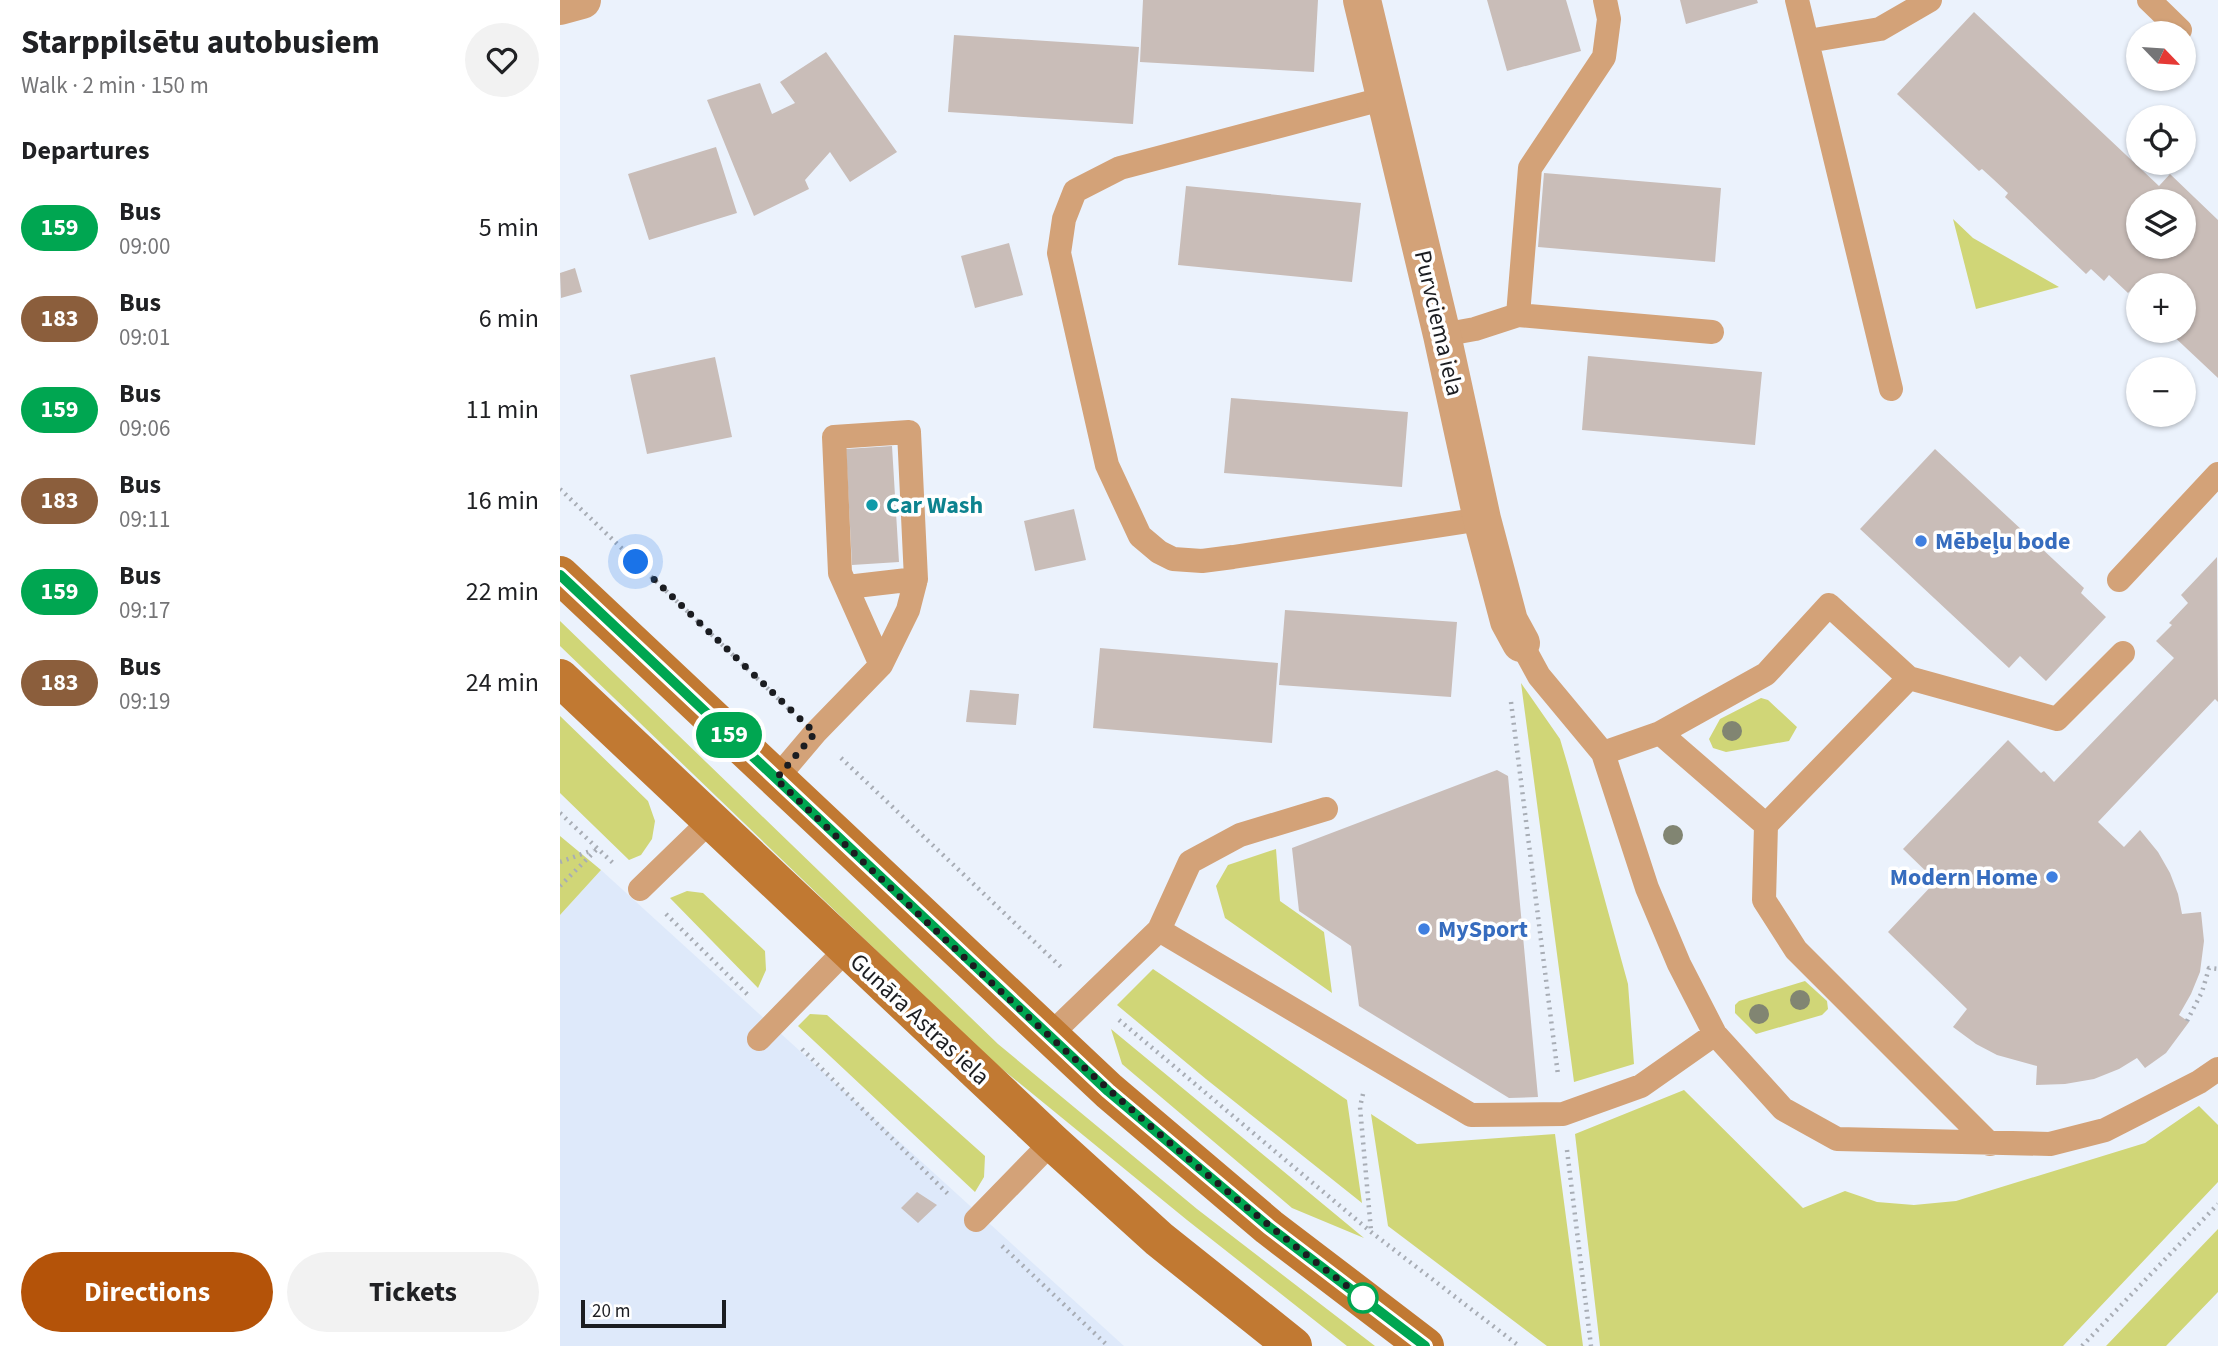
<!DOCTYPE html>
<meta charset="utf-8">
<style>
:root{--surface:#fff;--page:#f2f2f2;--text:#202124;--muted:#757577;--accent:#b45309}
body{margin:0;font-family:"Source Sans 3",sans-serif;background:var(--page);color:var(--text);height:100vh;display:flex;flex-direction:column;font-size:26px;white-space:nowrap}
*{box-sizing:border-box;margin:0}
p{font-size:23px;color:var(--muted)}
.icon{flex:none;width:38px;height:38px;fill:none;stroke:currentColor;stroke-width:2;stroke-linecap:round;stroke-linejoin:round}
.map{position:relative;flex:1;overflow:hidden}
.details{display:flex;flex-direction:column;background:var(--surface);width:560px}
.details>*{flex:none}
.badge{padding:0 14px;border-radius:23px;font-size:24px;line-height:46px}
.needle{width:46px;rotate:115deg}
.controls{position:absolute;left:1566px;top:21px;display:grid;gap:14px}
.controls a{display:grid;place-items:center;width:70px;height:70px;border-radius:50%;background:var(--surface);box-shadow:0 2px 5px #0004;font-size:35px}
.scale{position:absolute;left:21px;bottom:18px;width:145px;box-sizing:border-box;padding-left:7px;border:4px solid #1b1d21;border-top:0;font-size:19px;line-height:24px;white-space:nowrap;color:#1b1d21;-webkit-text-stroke:5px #fff;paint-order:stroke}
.you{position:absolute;width:35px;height:35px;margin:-18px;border:5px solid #fff;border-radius:50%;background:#1a73e8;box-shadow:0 0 0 10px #1a73e833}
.map>.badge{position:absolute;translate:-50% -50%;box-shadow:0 0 0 4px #fff}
h2{padding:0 21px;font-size:26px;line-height:63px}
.round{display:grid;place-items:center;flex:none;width:74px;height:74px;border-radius:37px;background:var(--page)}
.overview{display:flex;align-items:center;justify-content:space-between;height:119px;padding:0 21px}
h1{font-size:33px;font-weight:700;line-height:52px}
.button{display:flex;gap:14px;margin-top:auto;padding:14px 21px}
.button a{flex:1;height:80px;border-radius:42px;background:var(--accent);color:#fff;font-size:28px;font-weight:700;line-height:80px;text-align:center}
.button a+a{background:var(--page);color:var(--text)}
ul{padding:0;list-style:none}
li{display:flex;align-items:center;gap:21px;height:91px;padding:0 21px}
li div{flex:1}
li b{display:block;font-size:26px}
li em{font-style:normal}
li .badge{min-width:77px;font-weight:700;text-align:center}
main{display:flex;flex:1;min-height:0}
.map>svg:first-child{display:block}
.built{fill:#dee9fa}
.green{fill:#d0d677}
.building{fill:#c9bdb8;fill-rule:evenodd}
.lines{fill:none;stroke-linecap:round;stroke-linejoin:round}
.path{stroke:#a8adb5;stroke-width:4.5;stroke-dasharray:2 5;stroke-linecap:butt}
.lane{stroke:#d3a278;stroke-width:24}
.street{stroke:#d3a278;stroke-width:38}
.secondary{stroke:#c17932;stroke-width:38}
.tree{fill:#818572}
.line-casing{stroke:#fff;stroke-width:16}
.line{stroke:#00a651;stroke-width:10}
.walk{stroke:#1b1d21;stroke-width:7;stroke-dasharray:0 12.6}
.culture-dot{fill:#0f9aa8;stroke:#fff;stroke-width:2.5}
.shop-dot{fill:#3f7fe0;stroke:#fff;stroke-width:2.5}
.stop-dot{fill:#fff;stroke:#00a651;stroke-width:3.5}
.labels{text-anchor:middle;stroke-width:7;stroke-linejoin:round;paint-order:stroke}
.street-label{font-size:24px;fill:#1b1d21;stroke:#fff}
.culture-label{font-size:24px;font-weight:bold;fill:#0d838f;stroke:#fff;text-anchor:start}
.shop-label{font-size:24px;font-weight:bold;fill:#366cbe;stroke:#fff;text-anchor:start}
</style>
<main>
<section class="details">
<div class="overview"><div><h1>Starppilsētu autobusiem</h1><p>Walk · 2 min · 150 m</p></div><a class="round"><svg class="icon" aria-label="heart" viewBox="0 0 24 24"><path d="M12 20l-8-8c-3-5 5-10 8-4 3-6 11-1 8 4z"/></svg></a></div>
<h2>Departures</h2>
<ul>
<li><span class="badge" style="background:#00a651;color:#fff">159</span><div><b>Bus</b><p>09:00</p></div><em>5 min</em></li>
<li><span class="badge" style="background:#8b5e3c;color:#fff">183</span><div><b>Bus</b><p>09:01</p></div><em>6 min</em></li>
<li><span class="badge" style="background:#00a651;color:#fff">159</span><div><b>Bus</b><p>09:06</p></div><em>11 min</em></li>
<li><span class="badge" style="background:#8b5e3c;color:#fff">183</span><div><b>Bus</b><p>09:11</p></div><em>16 min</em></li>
<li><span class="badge" style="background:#00a651;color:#fff">159</span><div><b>Bus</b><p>09:17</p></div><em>22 min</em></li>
<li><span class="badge" style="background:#8b5e3c;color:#fff">183</span><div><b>Bus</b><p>09:19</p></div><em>24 min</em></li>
</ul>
<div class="button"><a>Directions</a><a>Tickets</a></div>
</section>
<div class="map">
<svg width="1658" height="1346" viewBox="0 0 1658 1346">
<rect width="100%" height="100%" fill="#ebf2fc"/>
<!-- built -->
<path class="built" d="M41,870L564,1346H0V915Z"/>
<!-- green -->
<path class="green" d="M1393,219L1413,238L1499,287L1416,309Z
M0,621L438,1044L637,1209L815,1346H787L627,1220L425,1055L0,646Z
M961,683L1000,739L1008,766L1068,984L1074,1064L1014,1082Z
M1201,698L1208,700L1237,727L1229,741L1166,752L1153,748L1149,739L1160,719Z
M0,716L88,801L95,821L92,839L81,855L69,860L0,793Z
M0,836L41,870L0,915Z
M716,849L720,901L764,932L772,993L665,918L656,886L668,865Z
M127,891L143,893L205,951L206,970L198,988L110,898Z
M593,969L787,1100L802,1203L646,1079L557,1005Z
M1245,981L1267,1001L1268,1009L1262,1015L1196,1034L1175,1013V1005L1179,1001Z
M250,1014L267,1015L425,1156L424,1177L415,1192L238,1026Z
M551,1029L804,1238L732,1208L562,1064Z
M1124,1090L1243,1208L1285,1191L1317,1202L1354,1205L1396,1201L1585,1143L1639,1106L1658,1125V1182L1503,1346H1040L1015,1134Z
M811,1114L857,1144L995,1134L1023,1346H987L828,1226Z
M1658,1229V1292L1606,1346H1546Z"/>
<!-- building -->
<path class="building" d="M583,0H758L754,72L580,62Z
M927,0H1006L1021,51L947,71Z
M1120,0H1197L1198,3L1126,24Z
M1414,12L1599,186L1610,174L1658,220V378L1608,331H1624V285H1578V295L1572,289L1568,293L1549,275L1544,281L1531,269L1526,274L1445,197L1448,193L1433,179L1422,169L1419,171L1337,94ZM1578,201H1624V247H1578Z
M394,35L579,47L573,124L388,112Z
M266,52L337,152L290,182L270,152L245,180L249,189L194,216L147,100L200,83L212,114L235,103L220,82Z
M156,147L177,213L89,240L68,174Z
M984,173L1161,188L1155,262L978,247Z
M626,186L801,203L792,282L618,265Z
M449,243L463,295L415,308L401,256Z
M15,268L22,292L1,298L0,273Z
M1028,356L1202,372L1195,445L1022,430Z
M155,357L172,437L87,454L70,375Z
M671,398L848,412L842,487L664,473Z
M332,446L339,562L292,565L286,449Z
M1375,449L1524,588L1521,593L1546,617L1486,681L1460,656L1449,668L1300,529Z
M514,509L526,560L475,571L464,521Z
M1657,557L1658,702L1655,699L1538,822L1564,847L1580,830L1598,852L1610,873L1618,894L1622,914L1641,912L1644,941L1640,972L1631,994L1619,1015L1629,1022L1606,1053L1585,1068L1577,1058L1559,1069L1534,1079L1505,1084L1476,1085L1477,1066L1437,1055L1416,1044L1393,1027L1407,1009L1328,932L1376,881L1343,849L1448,740L1481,773L1484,771L1494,782L1614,658L1596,641L1612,625L1609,623L1628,603L1621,595Z
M725,610L897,622L891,697L719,685Z
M540,648L718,663L712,743L533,728Z
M410,690L459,694L456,725L406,722Z
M937,770L948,776L978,1097L949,1098L799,1006L791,946L739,911L732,848Z
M357,1192L377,1205L358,1223L341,1208Z"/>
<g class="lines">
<!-- path -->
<path class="path" d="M0,489L229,709
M951,702L998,1075
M281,758L503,969
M0,813L54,864
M0,862L33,850
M0,886L37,849
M106,914L189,996
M559,1020L811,1232L959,1346
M1627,1021L1642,992L1649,968L1658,969
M242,1049L390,1196
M803,1094L800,1107L811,1231
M1007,1150L1031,1346
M442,1246L548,1346
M1522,1346L1658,1204"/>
<!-- lane -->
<path class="lane" d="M1237,0L1331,389
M1589,0L1620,30
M1248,41L1320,29L1370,0
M826,98L560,168L515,191L504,219L499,253L547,465L580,536L599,552L613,559L642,561L673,557L922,519
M958,315L1152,332
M882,335L915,329L958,315L970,168L1044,57L1049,19L1045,0
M1559,580L1658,474
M287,587L356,579
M1100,733L1206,825
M1043,753L1100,733L1206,674L1269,605L1349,678
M216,779L255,733L321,665L348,610L356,579L349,432L274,437L280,573L321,665
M80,889L150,821
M599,930L630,862L680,835L766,809
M1155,1034L1223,1109L1277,1139L1490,1144L1545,1130L1639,1082L1658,1069
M490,1035L599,930L911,1115L1003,1114L1081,1086L1155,1034L1119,964L1087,888L1043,753L979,676L961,643
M199,1039L286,950
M1430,1144L1236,950L1204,900L1206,825L1349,678L1497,719L1563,653
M416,1220L492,1142"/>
<!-- street -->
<path class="street" d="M802,0L882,335L922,519L949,621L961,643
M0,6L22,0"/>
<!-- secondary -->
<path class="secondary" d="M0,575L549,1091L709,1227L865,1346
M0,678L492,1142L599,1239L733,1346"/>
</g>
<!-- trees -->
<g class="tree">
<circle cx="1172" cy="731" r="10"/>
<circle cx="1113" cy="835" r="10"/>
<circle cx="1240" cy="1000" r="10"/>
<circle cx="1199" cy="1014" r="10"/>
</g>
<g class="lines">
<defs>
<path id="line" d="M0,575L548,1091L709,1227L865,1346"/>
</defs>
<!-- line casing -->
<use href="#line" class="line-casing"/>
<!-- line -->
<use href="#line" class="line"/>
<!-- walk -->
<path class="walk" d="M76,562L255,733L216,779C405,958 593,1142 803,1298"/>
</g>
<!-- markers -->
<circle class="culture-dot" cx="312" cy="505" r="7"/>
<g class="shop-dot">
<circle cx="1361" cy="541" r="7"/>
<circle cx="1492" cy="877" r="7"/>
<circle cx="864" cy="929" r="7"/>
</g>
<circle class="stop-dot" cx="803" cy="1298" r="14"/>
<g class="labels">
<!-- street labels -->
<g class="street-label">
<text transform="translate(879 323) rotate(77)" y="8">Purvciema iela</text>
<text transform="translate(360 1019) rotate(43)" y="8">Gunāra Astras iela</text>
</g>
<!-- culture labels -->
<g class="culture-label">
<text x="326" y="513">Car Wash</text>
</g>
<!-- shop labels -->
<g class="shop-label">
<text x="1375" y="549">Mēbeļu bode</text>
<text x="1478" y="885" text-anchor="end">Modern Home</text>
<text x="878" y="937">MySport</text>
</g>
</g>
</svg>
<div class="controls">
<a><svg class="needle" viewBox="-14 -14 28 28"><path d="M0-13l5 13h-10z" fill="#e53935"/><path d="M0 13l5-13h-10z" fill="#757577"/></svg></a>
<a><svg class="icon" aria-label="locate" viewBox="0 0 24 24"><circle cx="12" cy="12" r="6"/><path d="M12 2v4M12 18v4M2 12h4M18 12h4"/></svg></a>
<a><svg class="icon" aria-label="layers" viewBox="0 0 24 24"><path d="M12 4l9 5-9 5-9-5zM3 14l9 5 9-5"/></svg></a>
<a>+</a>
<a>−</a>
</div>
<div class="scale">20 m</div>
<div class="you" style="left:76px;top:562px"></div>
<b class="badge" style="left:169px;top:735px;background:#00a651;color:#fff">159</b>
</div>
</main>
